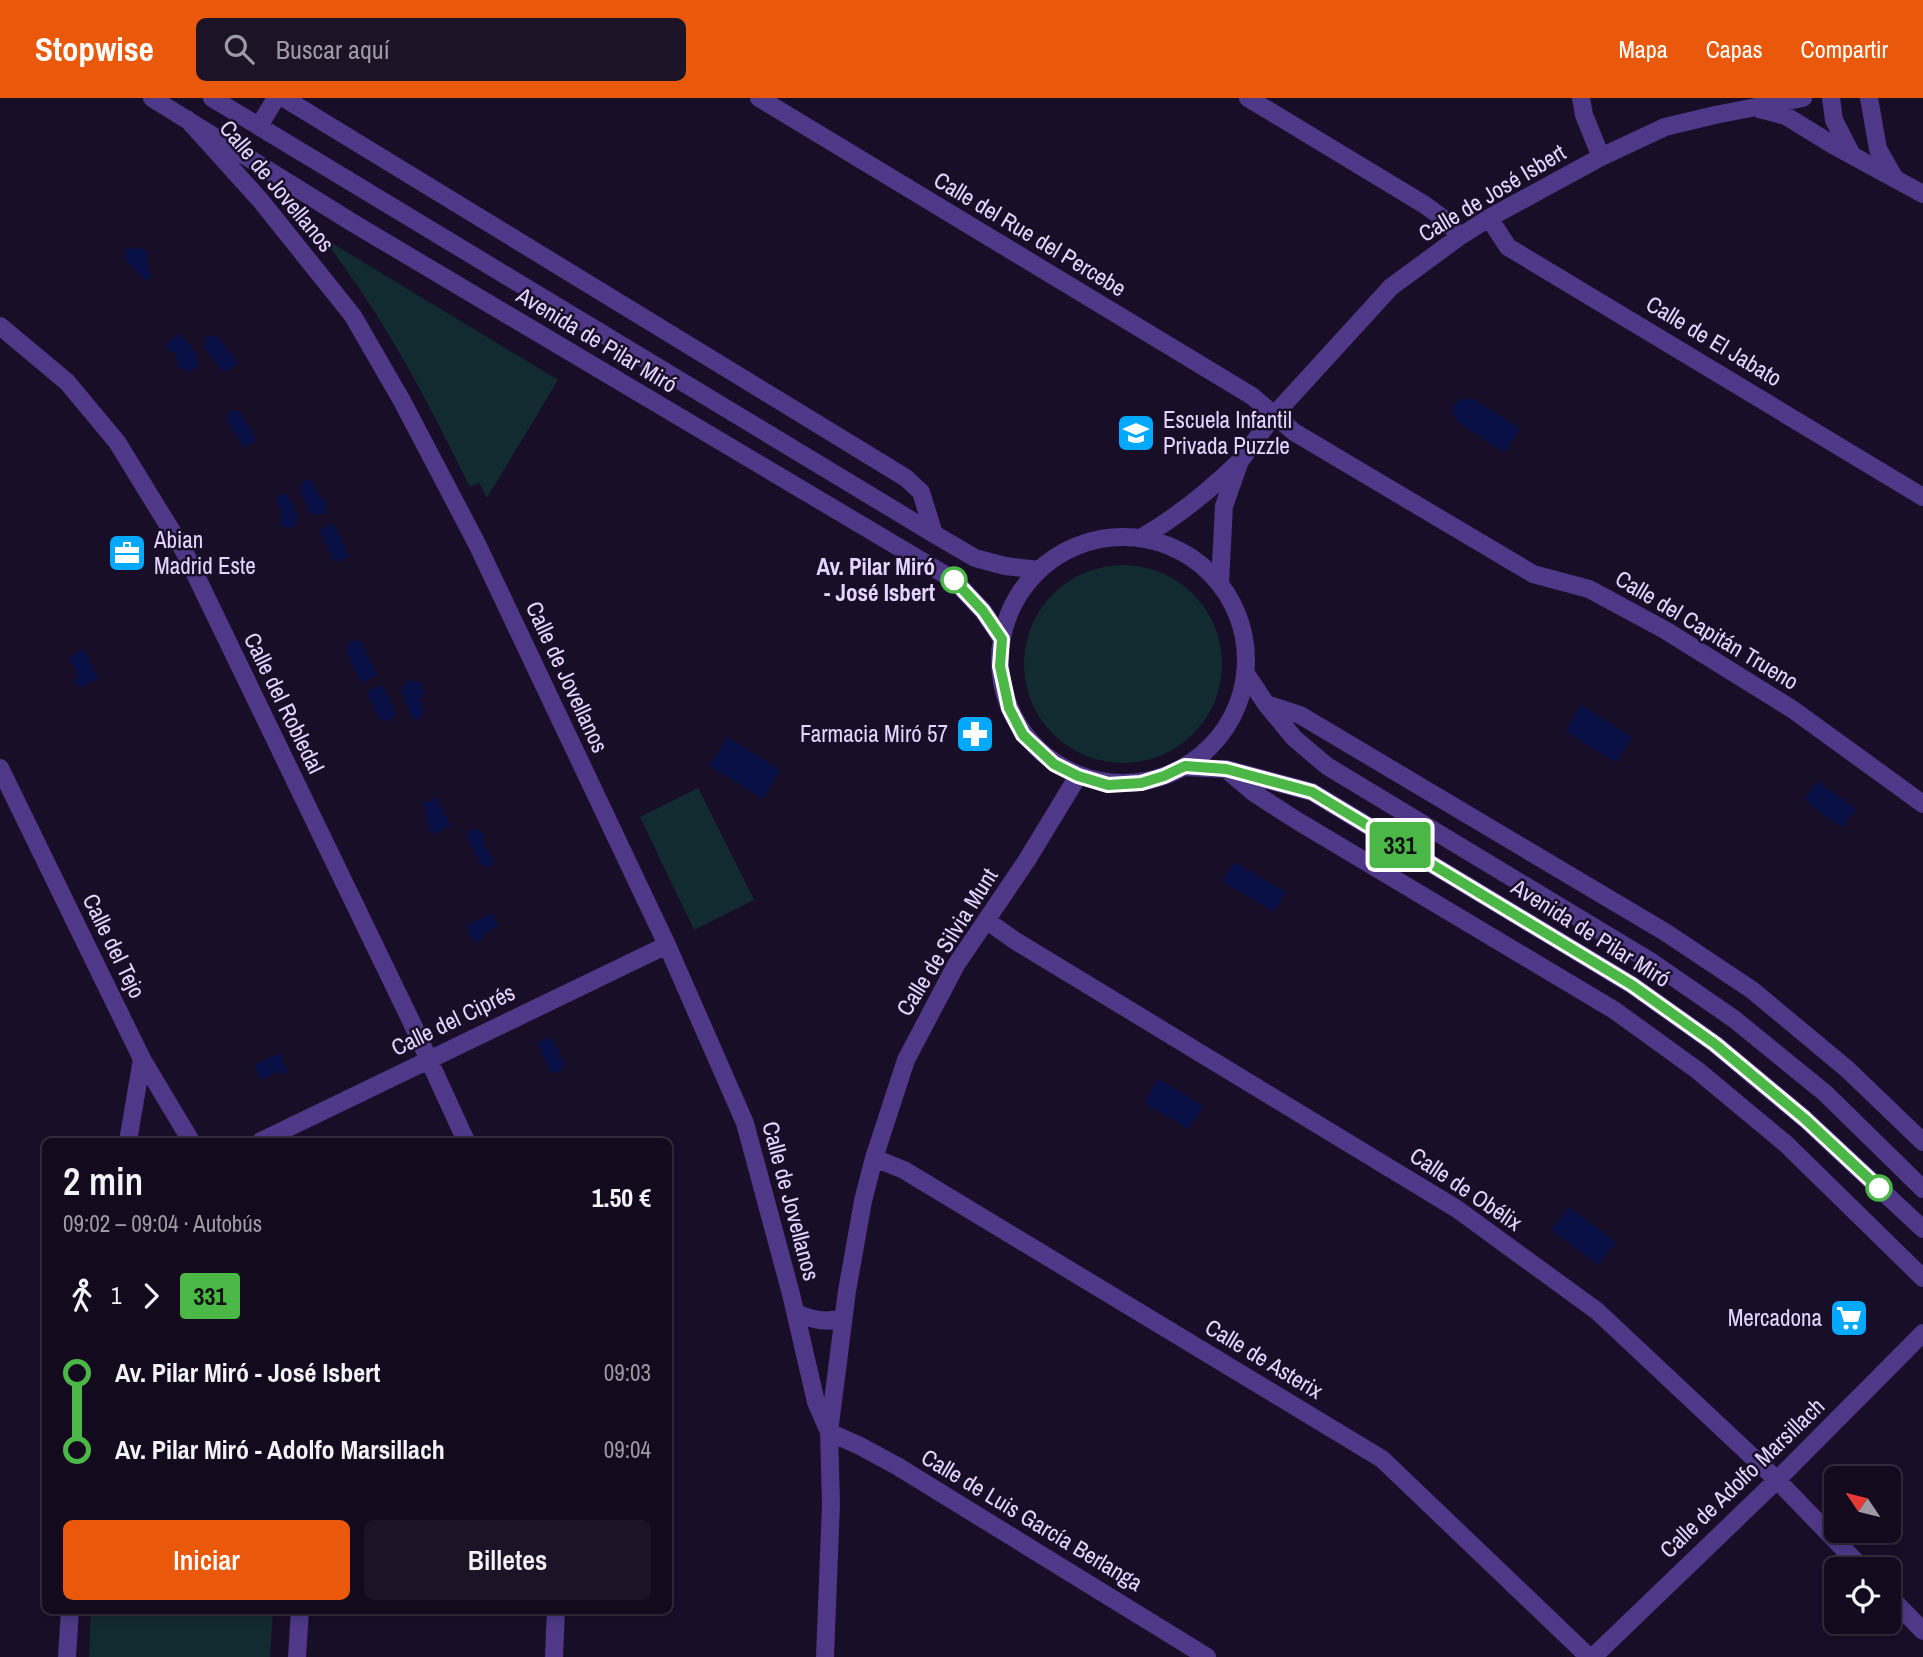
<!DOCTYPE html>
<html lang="es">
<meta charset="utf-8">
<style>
:root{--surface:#130a1d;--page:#1c1326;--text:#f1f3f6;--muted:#9d9aa4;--line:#322b3b;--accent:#ea580c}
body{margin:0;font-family:"Archivo Narrow",sans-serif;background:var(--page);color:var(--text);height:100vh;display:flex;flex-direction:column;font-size:26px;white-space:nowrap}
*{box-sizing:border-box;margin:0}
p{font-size:23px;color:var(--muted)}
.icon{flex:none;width:38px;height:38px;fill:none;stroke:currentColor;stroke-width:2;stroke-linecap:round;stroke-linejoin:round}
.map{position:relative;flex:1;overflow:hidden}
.side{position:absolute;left:42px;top:1040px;width:630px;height:476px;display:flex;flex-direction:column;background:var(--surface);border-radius:10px;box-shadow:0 4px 10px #0003,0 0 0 2px var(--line)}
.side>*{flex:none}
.badge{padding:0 14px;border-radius:5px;font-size:24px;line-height:46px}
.needle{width:46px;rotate:305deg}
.fabs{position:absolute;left:1824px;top:1368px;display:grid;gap:14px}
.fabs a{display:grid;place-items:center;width:77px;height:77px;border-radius:10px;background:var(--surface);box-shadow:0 4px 10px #0003,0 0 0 2px var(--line);font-size:35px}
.map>.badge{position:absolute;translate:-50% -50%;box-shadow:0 0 0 4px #fff}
.legs{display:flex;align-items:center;gap:10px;height:77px;padding:0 21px;font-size:23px}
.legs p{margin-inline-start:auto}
.head{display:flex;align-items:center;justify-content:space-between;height:119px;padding:0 21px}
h1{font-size:38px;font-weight:600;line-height:52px}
.primary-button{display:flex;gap:14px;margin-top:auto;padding:14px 21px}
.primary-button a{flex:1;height:80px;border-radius:10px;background:var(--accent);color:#fff;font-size:28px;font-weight:600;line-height:80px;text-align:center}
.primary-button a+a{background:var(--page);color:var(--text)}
ul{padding:0 21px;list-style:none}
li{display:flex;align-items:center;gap:24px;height:77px;font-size:26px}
li i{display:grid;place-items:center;width:10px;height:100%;margin:0 9px;background:currentColor}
li i::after{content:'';width:18px;height:18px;margin:-9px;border:5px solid;border-radius:50%;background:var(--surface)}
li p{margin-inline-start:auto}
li:first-child i{background:linear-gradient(#0000 50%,currentColor 0)}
li:last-child i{background:linear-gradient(currentColor 50%,#0000 0)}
header{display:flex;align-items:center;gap:42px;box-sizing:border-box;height:98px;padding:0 35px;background:var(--accent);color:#fff}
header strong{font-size:33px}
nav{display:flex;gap:38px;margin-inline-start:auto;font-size:24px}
.search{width:490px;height:63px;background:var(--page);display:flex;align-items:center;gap:18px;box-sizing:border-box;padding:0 24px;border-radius:10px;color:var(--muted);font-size:26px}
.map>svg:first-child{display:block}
.green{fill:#112b31}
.water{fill:#081046}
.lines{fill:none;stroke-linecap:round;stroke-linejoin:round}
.minor{stroke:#4e3887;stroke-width:18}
.line-1-casing{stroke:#fff;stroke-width:16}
.line-1{stroke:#4ab747;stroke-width:10}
.stop-1-dot{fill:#fff;stroke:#4ab747;stroke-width:3.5}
.labels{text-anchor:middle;stroke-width:5;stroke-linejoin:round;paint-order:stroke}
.street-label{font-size:23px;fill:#e4d4ff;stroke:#190e27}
.poi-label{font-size:23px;fill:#e4d4ff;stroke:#190e27;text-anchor:start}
.stop-label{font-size:23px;font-weight:bold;fill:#e4d4ff;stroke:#190e27;text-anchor:end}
</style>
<header>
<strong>Stopwise</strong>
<div class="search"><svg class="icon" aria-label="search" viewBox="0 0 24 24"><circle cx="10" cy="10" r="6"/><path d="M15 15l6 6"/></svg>Buscar aquí</div>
<nav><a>Mapa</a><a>Capas</a><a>Compartir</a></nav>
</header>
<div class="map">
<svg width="1923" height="1559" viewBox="0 0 1923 1559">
<rect width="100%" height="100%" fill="#190e27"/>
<!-- green -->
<path class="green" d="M330,144L558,282L487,400L479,385L470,389C427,302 388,226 328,147Z
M1024 566a99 99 0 1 1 198 0a99 99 0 1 1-198 0Z
M698,690L754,802L694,832L640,719Z
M91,1512H273L270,1559H89Z"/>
<!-- water -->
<path class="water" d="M139,149L148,154L146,163L151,177L147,184L124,161L125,152Z
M180,235L197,257L198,267L189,274L178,269L176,255L168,252L165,247Z
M213,237L218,239L238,265L224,275L204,249L205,240Z
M1460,301H1473L1518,329L1520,331L1505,354C1498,351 1489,345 1481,339C1468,331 1438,317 1460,301Z
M231,312L240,314L257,342L244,350L227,323V316Z
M304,382L312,384L320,399L325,402L327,409L323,416L315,417L310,414L299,391Z
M284,395C292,403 300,417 296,427C289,432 283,431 279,424L282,412L276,403L278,397Z
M333,425L349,458L335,465L319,431Z
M355,542L361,544L377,577L361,585L345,552L348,551V545Z
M84,551L98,581L81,589L75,586V581L78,577L69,559Z
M407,582L420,585L425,594L420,602L424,614L418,622L413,621L401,593Z
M380,587L383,588L396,615L389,624L380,621L367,596L368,593Z
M1581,607L1632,639L1616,665L1565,633Z
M727,639L780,672L763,701L709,668Z
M1817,683L1856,711L1842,730L1804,702Z
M436,699L451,728L432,737L426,724L428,719L422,706Z
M476,730L483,737L484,748L493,760L492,767L487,769L481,767L467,740L468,733Z
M1234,764L1286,794L1274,814L1222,783Z
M492,815L498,828L484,836L482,843L474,844L466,828Z
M551,939L565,966L560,975L550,973L538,947V944Z
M279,955L288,974L282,977L279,973L261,982L254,967Z
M1158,981L1203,1008L1189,1031L1144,1005Z
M1569,1109L1616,1144L1598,1167L1551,1132Z"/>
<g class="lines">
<!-- minor -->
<path class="minor" d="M152,0L353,125L954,482L983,513L1002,541
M212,0L934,436L975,460L1005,468L1039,472
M284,0L906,380L921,394L934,436
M759,0L1252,298L1294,334L1533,476L1589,491L1665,532L1792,611L1923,706
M1248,0L1425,107L1448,124L1459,139
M1581,0L1584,17L1601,59
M1831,0L1834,22L1852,57
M1869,0L1878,51L1894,79
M1759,11L1786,18L1833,47L1923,96
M187,21L261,103L353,218L402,303L477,446L667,847L745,1025L791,1196L816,1304L829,1334
M259,28L276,0
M1489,120L1508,149L1923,399
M0,228L67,284L117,344L184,453L412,925L466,1043
M1240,363L1275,316L1391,189L1459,139L1489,120L1601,59L1665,29L1715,17L1803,0
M1144,438C1180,417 1210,392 1240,363L1224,408L1220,485
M1000 562a123 123 0 1 1 246 0a123 123 0 1 1-246 0Z
M1245,574L1266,606L1294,640L1327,668L1650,863L1734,921L1825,995L1923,1091
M1266,606L1300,617L1665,834L1752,892L1847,971L1923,1044
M1185,669L1226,671L1312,694L1632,887L1715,946L1805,1021L1923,1131
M0,670L142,961L191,1043
M1228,673L1254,695L1296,722L1614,912L1697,972L1786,1046L1923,1180
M986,822L1014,842L1457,1111L1597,1213L1777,1382L1864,1472
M128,1043L142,961
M261,1043L667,847
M874,1060L904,1072L1382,1361L1589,1559
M796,1215C813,1222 825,1225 843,1220
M829,1334L860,1348L897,1368L1207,1559
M1888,1497L1923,1533
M67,1559L70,1512
M297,1559L300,1512
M554,1559L556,1512
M825,1559L831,1406L829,1334L847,1193L863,1103L874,1060L906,962L956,867L1027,762L1078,678
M1593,1559L1777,1382L1923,1235"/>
</g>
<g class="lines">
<defs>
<path id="line-1" d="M954,482L983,513L1002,541L1000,568L1009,610L1023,637L1054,666L1078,678L1108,687L1141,685L1164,678L1185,668L1226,671L1312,694L1632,887L1715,946L1805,1021L1879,1090"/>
</defs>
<!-- line-1 casing -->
<use href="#line-1" class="line-1-casing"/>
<!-- line-1 -->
<use href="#line-1" class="line-1"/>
</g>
<!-- icons -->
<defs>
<symbol id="school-square" viewBox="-11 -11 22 22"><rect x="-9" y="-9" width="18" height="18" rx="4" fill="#00a8ff" stroke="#190e27"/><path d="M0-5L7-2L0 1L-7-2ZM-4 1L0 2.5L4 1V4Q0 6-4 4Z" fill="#fff"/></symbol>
<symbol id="office-square" viewBox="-11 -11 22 22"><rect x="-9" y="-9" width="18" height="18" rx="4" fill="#00a8ff" stroke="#190e27"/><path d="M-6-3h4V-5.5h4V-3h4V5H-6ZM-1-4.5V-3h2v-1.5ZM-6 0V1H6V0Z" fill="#fff"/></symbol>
<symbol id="pharmacy-square" viewBox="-11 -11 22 22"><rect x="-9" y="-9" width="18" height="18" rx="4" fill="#00a8ff" stroke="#190e27"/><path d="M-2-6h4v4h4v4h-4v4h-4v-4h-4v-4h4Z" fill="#fff"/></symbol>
<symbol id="supermarket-square" viewBox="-11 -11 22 22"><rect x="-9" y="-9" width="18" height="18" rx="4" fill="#00a8ff" stroke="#190e27"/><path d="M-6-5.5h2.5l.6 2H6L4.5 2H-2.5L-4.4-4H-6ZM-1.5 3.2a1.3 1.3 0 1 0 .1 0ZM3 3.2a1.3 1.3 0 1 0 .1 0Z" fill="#fff"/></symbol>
</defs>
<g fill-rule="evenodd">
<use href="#school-square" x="1114" y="313" width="44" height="44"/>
<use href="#office-square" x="105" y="433" width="44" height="44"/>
<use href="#pharmacy-square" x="953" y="614" width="44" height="44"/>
<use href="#supermarket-square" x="1827" y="1198" width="44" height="44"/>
</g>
<!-- markers -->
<g class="stop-1-dot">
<circle cx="954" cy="482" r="12"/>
<circle cx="1879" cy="1090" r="12"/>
</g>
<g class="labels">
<!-- street labels -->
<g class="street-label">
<text transform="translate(277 88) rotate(50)" y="8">Calle de Jovellanos</text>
<text transform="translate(1492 95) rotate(-31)" y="8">Calle de José Isbert</text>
<text transform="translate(1030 136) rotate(31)" y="8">Calle del Rue del Percebe</text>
<text transform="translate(597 242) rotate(31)" y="8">Avenida de Pilar Miró</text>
<text transform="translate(1714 243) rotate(31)" y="8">Calle de El Jabato</text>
<text transform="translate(1707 532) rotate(31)" y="8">Calle del Capitán Trueno</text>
<text transform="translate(567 579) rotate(65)" y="8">Calle de Jovellanos</text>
<text transform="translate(284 605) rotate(64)" y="8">Calle del Robledal</text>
<text transform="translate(1591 835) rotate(32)" y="8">Avenida de Pilar Miró</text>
<text transform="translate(947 844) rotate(-58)" y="8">Calle de Silvia Munt</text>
<text transform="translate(114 848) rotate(64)" y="8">Calle del Tejo</text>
<text transform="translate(453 922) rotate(-26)" y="8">Calle del Ciprés</text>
<text transform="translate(1466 1091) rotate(34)" y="8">Calle de Obélix</text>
<text transform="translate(791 1103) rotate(75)" y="8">Calle de Jovellanos</text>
<text transform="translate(1264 1261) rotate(31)" y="8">Calle de Asterix</text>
<text transform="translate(1742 1380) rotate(-44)" y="8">Calle de Adolfo Marsillach</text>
<text transform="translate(1032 1422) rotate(31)" y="8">Calle de Luis García Berlanga</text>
</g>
<!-- poi labels -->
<g class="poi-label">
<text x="1163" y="330">Escuela Infantil<tspan x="1163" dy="26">Privada Puzzle</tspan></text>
<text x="154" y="450">Abian<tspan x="154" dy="26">Madrid Este</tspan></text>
<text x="948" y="644" text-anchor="end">Farmacia Miró 57</text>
<text x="1822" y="1228" text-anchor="end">Mercadona</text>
</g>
<!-- stop labels -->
<g class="stop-label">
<text x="935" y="477">Av. Pilar Miró<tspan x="935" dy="26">- José Isbert</tspan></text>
</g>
</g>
</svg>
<div class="fabs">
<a><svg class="needle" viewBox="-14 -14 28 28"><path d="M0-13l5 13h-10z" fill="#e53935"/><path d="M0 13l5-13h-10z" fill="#9d9aa4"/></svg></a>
<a><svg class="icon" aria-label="locate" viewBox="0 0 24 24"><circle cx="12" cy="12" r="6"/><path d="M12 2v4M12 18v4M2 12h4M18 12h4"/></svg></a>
</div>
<b class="badge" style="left:1400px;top:747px;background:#4ab747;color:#111">331</b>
<section class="side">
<div class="head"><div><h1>2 min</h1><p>09:02 – 09:04 · Autobús</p></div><b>1.50 €</b></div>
<div class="legs"><svg class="icon" aria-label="walk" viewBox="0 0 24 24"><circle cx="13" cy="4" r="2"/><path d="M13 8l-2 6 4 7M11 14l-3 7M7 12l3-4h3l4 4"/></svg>1<svg class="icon" aria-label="forward" viewBox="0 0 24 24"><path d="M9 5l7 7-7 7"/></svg><b class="badge" style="background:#4ab747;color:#111">331</b></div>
<ul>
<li><i style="color:#4ab747"></i><b>Av. Pilar Miró - José Isbert</b><p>09:03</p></li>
<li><i style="color:#4ab747"></i><b>Av. Pilar Miró - Adolfo Marsillach</b><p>09:04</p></li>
</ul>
<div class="primary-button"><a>Iniciar</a><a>Billetes</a></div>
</section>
</div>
